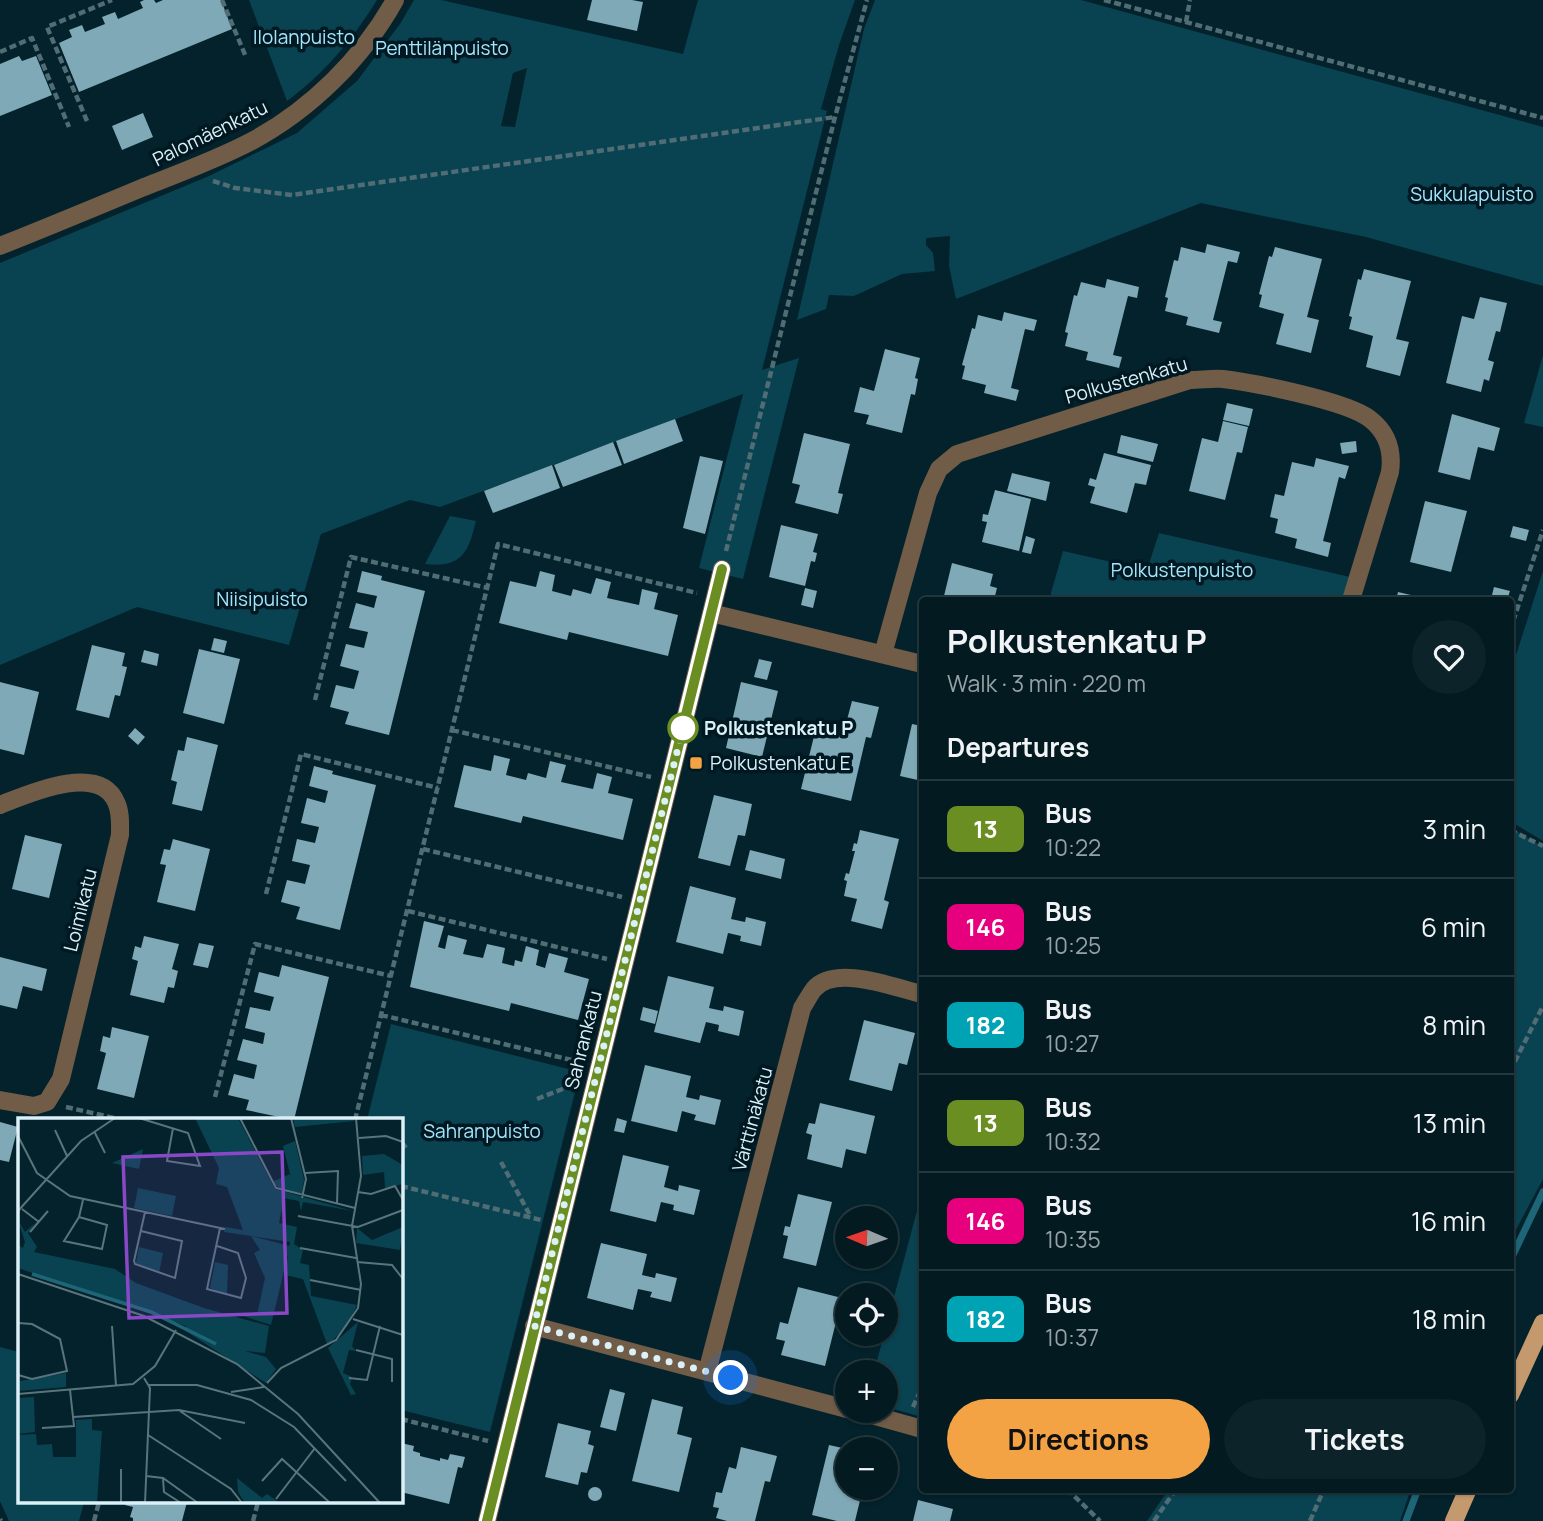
<!DOCTYPE html>
<meta charset="utf-8">
<style>
:root{--surface:#021a20;--page:#0c2329;--text:#f1f3f6;--muted:#96a1a5;--line:#23383e;--accent:#f4a344}
body{margin:0;font-family:Manrope,sans-serif;background:var(--page);color:var(--text);height:100vh;display:flex;flex-direction:column;font-size:26px;white-space:nowrap}
*{box-sizing:border-box;margin:0}
p{font-size:23px;color:var(--muted)}
.icon{flex:none;width:38px;height:38px;fill:none;stroke:currentColor;stroke-width:2;stroke-linecap:round;stroke-linejoin:round}
.map{position:relative;flex:1;overflow:hidden}
.sheet{position:absolute;left:919px;top:597px;width:595px;height:896px;display:flex;flex-direction:column;background:var(--surface);border-radius:7px;box-shadow:0 2px 5px #0004,0 0 0 2px var(--line)}
.sheet>*{flex:none}
.badge{padding:0 14px;border-radius:10px;font-size:24px;line-height:46px}
.needle{width:46px;rotate:272deg}
.buttons{position:absolute;left:835px;top:1206px;display:grid;gap:14px}
.buttons a{display:grid;place-items:center;width:63px;height:63px;border-radius:50%;background:var(--surface);box-shadow:0 2px 5px #0004,0 0 0 2px var(--line);font-size:35px}
.you{position:absolute;width:35px;height:35px;margin:-18px;border:5px solid #fff;border-radius:50%;background:#1a73e8;box-shadow:0 0 0 10px #1a73e833}
.map>.badge{position:absolute;translate:-50% -50%;box-shadow:0 0 0 4px #fff}
h2{padding:0 28px;font-size:26px;line-height:63px}
.round{display:grid;place-items:center;flex:none;width:74px;height:74px;border-radius:37px;background:var(--page)}
.overview{display:flex;align-items:center;justify-content:space-between;height:119px;padding:0 28px}
h1{font-size:33px;font-weight:700;line-height:52px}
.primary-button{display:flex;gap:14px;margin-top:auto;padding:14px 28px}
.primary-button a{flex:1;height:80px;border-radius:42px;background:var(--accent);color:#111;font-size:28px;font-weight:700;line-height:80px;text-align:center}
.primary-button a+a{background:var(--page);color:var(--text)}
ul{padding:0;list-style:none}
li{display:flex;align-items:center;gap:21px;height:98px;padding:0 28px;border-top:2px solid var(--line)}
li div{flex:1}
li b{display:block;font-size:26px}
li em{font-style:normal}
li .badge{min-width:77px;font-weight:700;text-align:center}
.map>svg:first-child{display:block}
.green{fill:#094351;fill-rule:evenodd}
.lines{fill:none;stroke-linecap:round;stroke-linejoin:round}
.stream{stroke:#1f6578;stroke-width:7}
.building{fill:#7fa9b6}
.path{stroke:#506c74;stroke-width:4.5;stroke-dasharray:7 3.5;stroke-linecap:butt}
.minor{stroke:#705c47;stroke-width:18}
.primary{stroke:#c4996d;stroke-width:18}
.line-casing{stroke:#fff;stroke-width:16}
.line{stroke:#6b8e23;stroke-width:10}
.walk{stroke:#dbf0f7;stroke-width:7;stroke-dasharray:0 12.6}
.stop-dot{fill:#fff;stroke:#6b8e23;stroke-width:3.5}
.poi-dot{fill:#f4a344;stroke:#001821;stroke-width:2.5}
.labels{text-anchor:middle;stroke-width:7;stroke-linejoin:round;paint-order:stroke}
.park-label{font-size:19px;fill:#a3e6fc;stroke:#001821}
.street-label{font-size:19px;fill:#dbf0f7;stroke:#001821}
.stop-label{font-size:19px;font-weight:bold;fill:#dbf0f7;stroke:#001821;text-anchor:start}
.poi-label{font-size:19px;fill:#dbf0f7;stroke:#001821;text-anchor:start}
.inset-river{fill:none;stroke:#1f6578;stroke-width:3.5}
.inset-road{fill:none;stroke:#59747d;stroke-width:2}
.view{fill:#8949c7;fill-opacity:0.15;stroke:#8949c7;stroke-width:3.5}
.inset-edge{fill:none;stroke:#dbf0f7;stroke-width:3.5}
</style>
<div class="map">
<svg width="1543" height="1521" viewBox="0 0 1543 1521">
<rect width="100%" height="100%" fill="#03222b"/>
<!-- green -->
<path class="green" d="M249,0H377C352,40 325,73 287,101Z
M414,0H441L683,54L698,0H855L839,45L821,109L827,111L762,370L799,358L743,579L699,568L743,394L440,507L410,500L321,534L289,645L137,607L0,665V263L209,176L297,133L357,81L400,24ZM527,68L515,127L501,126L513,73Z
M875,0H1081L1543,127V286L1366,237L1201,203L956,299L949,266L950,236L926,238V245L933,253L935,271L902,274L854,296L829,295L826,309L797,320L864,29Z
M1543,355V427L1524,423Z
M450,516L476,521C468,553 462,568 425,564Z
M1159,533L1350,577L1342,600H1049L1063,551L1147,570Z
M1543,571V841L1510,821V674Z
M1510,827L1543,847V1179L1510,1241Z
M391,1024L580,1072L490,1432L401,1410V1120H367Z
M922,1192V1417L886,1407V1372H874Z
M0,1347L19,1352V1502H84L79,1521H9L0,1501Z
M1169,1489H1411L1400,1521H1147Z"/>
<g class="lines">
<!-- stream -->
<path class="stream" d="M1510,1261L1543,1192
M1406,1521L1418,1489"/>
</g>
<!-- building -->
<path class="building" d="M144,0H154L156,3L163,0H221L232,29L79,92L59,43L72,37L69,30L82,25L85,32L105,24L102,17L115,12L118,19L143,8L140,2Z
M592,0H632L643,2L637,31L587,20Z
M19,56L22,61L36,56L52,95L0,116V64Z
M143,113L153,137L122,150L112,126Z
M1207,244L1240,252L1237,263L1228,261L1213,320L1222,322L1219,333L1186,325L1188,317L1165,311L1168,298L1165,297L1174,260L1178,261L1181,247L1205,253Z
M1275,247L1322,259L1307,317L1319,320L1311,353L1276,344L1284,314L1259,307L1262,295L1259,294L1269,256L1272,257Z
M1364,269L1411,281L1396,339L1409,342L1400,376L1366,367L1373,336L1349,329L1352,317L1349,316L1358,279L1361,280Z
M1107,279L1139,287L1137,298L1128,296L1113,355L1122,357L1119,368L1086,360L1088,352L1065,346L1068,333L1065,332L1074,295L1077,296L1081,282L1105,288Z
M1480,297L1507,303L1500,332L1496,331L1488,360L1494,362L1489,381L1484,379L1481,392L1446,383L1462,316L1474,319Z
M1004,312L1037,320L1034,331L1025,329L1011,388L1019,390L1016,401L984,393L986,385L962,379L965,366L962,365L972,328L975,329L978,315L1002,321Z
M885,349L920,358L915,378L918,379L915,395L911,394L902,433L866,424L869,415L854,412L860,387L874,391Z
M1227,403L1253,409L1249,426L1223,420Z
M1452,414L1500,428L1494,451L1478,447L1470,480L1438,472Z
M675,419L683,441L624,464L616,441Z
M1223,421L1248,427L1242,453L1237,452L1225,500L1189,491L1202,438L1218,442Z
M804,433L850,444L838,493L843,494L838,514L795,503L800,485L792,483Z
M1121,435L1158,444L1153,462L1117,453Z
M1356,441L1357,452L1342,454L1340,443Z
M613,442L622,465L563,487L554,465Z
M1104,453L1151,465L1146,485L1135,483L1127,513L1090,503L1095,487L1088,485L1090,478L1096,480Z
M700,456L723,461L705,534L683,528Z
M1316,458L1349,466L1345,479L1339,477L1323,541L1331,543L1328,557L1295,548L1297,539L1275,533L1278,519L1270,517L1275,494L1284,496L1292,462L1314,467Z
M552,465L560,488L493,513L484,491Z
M1012,473L1050,482L1046,501L1007,491Z
M995,490L1031,499L1019,551L982,542L987,522L982,521L983,514L988,515Z
M1425,501L1467,511L1451,572L1410,562Z
M781,525L818,534L813,552L817,553L815,562L811,561L805,586L769,577Z
M1513,526L1529,530L1526,541L1510,537Z
M1026,536L1035,539L1031,554L1022,552Z
M952,563L993,574L990,586L997,588L994,600H943Z
M362,571L382,576L381,580L425,591L389,735L345,724L349,712L330,707L336,685L354,689L359,671L340,666L346,644L364,648L368,632L349,628L356,603L374,608L377,596L357,592Z
M540,571L555,575L552,591L571,596L573,589L591,594L596,578L611,582L607,598L639,605L642,589L658,593L654,609L678,615L668,656L569,632L567,640L499,623L510,581L536,587Z
M1494,587L1510,591L1507,600L1491,599Z
M805,588L817,591L813,608L801,605Z
M1398,592L1428,599V600H1396Z
M214,638L227,641L224,653L211,650Z
M92,645L125,653L122,666L127,667L120,696L115,695L109,718L76,710Z
M199,649L240,659L224,724L183,713Z
M144,650L159,654L157,666L141,662Z
M759,659L772,662L767,680L754,677Z
M0,682L39,692L24,755L0,749Z
M741,682L778,691L762,757L726,748Z
M852,701L879,707L871,738L866,737L851,801L801,789L817,724L844,731Z
M912,724L922,726V781L900,776Z
M135,728L145,737L138,745L128,736Z
M187,737L218,745L202,811L172,804L177,782L171,780L178,750L184,751Z
M494,755L510,759L506,775L526,780L528,773L546,778L550,761L566,765L561,782L593,789L597,773L612,777L608,793L633,799L623,840L523,816L521,823L454,807L464,765L491,771Z
M314,766L333,771L332,774L376,785L340,930L296,919L300,907L281,902L287,880L305,884L310,865L292,861L297,839L315,843L319,827L301,823L307,798L325,803L328,791L309,786Z
M714,795L752,804L745,836L738,835L730,866L698,858Z
M860,830L899,839L884,900L889,902L882,929L851,921L857,899L844,896L847,881L844,880L846,873L849,874L855,851H852L854,843L857,844Z
M25,835L62,844L49,898L12,889Z
M173,839L210,849L195,911L157,902L166,865L160,864L164,849L170,850Z
M750,850L785,859L781,879L745,870Z
M690,886L736,898L731,919L745,922L746,917L766,922L761,946L740,941L741,936L728,933L723,954L676,942Z
M424,921L444,926L438,947L445,949L448,935L467,940L463,954L483,958L487,944L505,948L502,963L514,966L515,960L522,962L526,946L539,950L536,965L545,968L549,953L568,958L564,972L589,979L578,1020L511,1003L509,1011L410,987Z
M144,936L179,944L172,969L178,971L174,988L168,987L164,1003L130,995L138,961L132,959L135,946L141,948Z
M199,943L214,946L208,968L193,965Z
M0,957L47,969L42,991L23,986L17,1009L0,1005Z
M282,965L329,977L294,1120L246,1110L249,1100L228,1095L234,1074L254,1079L257,1065L237,1060L243,1039L263,1044L265,1033L245,1028L250,1007L270,1011L274,997L254,992L259,972L279,977Z
M668,976L714,987L709,1008L723,1011L724,1006L744,1011L739,1036L718,1031L719,1025L706,1022L700,1043L654,1032Z
M643,1007L658,1011L655,1024L640,1020Z
M864,1020L915,1033L907,1065L899,1063L892,1091L849,1080Z
M112,1027L149,1036L134,1098L97,1089L106,1053L100,1051L103,1036L110,1038Z
M645,1065L691,1076L686,1097L699,1100L700,1095L721,1100L715,1125L694,1120L696,1115L682,1111L677,1132L631,1121Z
M820,1103L875,1116L866,1154L846,1149L842,1168L807,1159L812,1135L806,1133L809,1123L815,1124Z
M617,1118L627,1121L624,1133L614,1131Z
M0,1122L18,1127L9,1162L0,1160Z
M623,1155L669,1166L664,1187L678,1191L679,1185L700,1190L694,1215L673,1210L674,1205L661,1202L656,1222L610,1211Z
M798,1194L832,1202L816,1266L783,1258L788,1236L783,1235L785,1226L790,1227Z
M601,1243L647,1254L642,1275L655,1278L656,1273L677,1278L671,1302L650,1297L652,1292L638,1289L633,1310L587,1298Z
M798,1287L842,1298L825,1366L781,1355L785,1341L776,1339L780,1322L788,1324Z
M610,1389L625,1393L616,1431L600,1427Z
M652,1399L683,1407L677,1434L692,1438L679,1492L632,1481Z
M558,1423L591,1431L588,1444L594,1446L587,1473L581,1472L578,1485L545,1477Z
M401,1443L414,1446L413,1451L420,1453V1456L440,1461V1458L448,1460L450,1454L465,1457L462,1468L458,1467L449,1504L401,1492Z
M829,1445L847,1449V1488H863L855,1521H837L812,1515Z
M741,1447L777,1456L770,1482L765,1481L755,1521H727L716,1518L719,1508L713,1507L716,1492L722,1493L729,1467L736,1469Z
M588 1494a7 7 0 1 1 14 0a7 7 0 1 1-14 0Z
M918,1500L953,1509L950,1521H913Z
M126,1502H187L182,1521H133V1518L130,1517L133,1507L125,1505Z"/>
<g class="lines">
<!-- path -->
<path class="path" d="M222,0L246,57
M1104,0L1543,118
M1186,22L1190,0
M0,52L32,38L69,127
M87,121L47,27L112,0
M213,181L235,188L292,195L835,117
M726,551L835,117L867,0
M1510,631L1543,530
M315,700L351,557L488,588
M452,730L651,777
M1510,830L1543,846
M423,849L622,897
M266,894L301,754L438,788
M408,911L607,959
M381,1015L580,1062
M1510,1071L1543,1006
M215,1097L255,944L391,976
M537,1099L575,1084
M66,1107L123,1120
M355,1120L498,544L697,593
M401,1149L407,1144
M501,1162L531,1217
M401,1186L541,1220
M913,1407L922,1387
M401,1419L488,1441
M1067,1489L1100,1521
M0,1519L1,1521
M94,1521L99,1502
M253,1521L258,1502
M1154,1521L1176,1489
M1310,1521L1324,1489"/>
<!-- minor -->
<path class="minor" d="M0,246C48,227 96,207 144,187C180,173 218,159 252,141C311,109 362,59 395,0
M711,613L922,664
M883,654L928,493L939,469L957,454L1190,380C1201,380 1213,378 1223,379C1255,383 1347,401 1370,419C1388,433 1393,451 1390,472L1351,600
M0,805C28,794 99,762 116,802C121,812 120,824 120,835L61,1079L47,1102L34,1106L0,1100
M534,1326L847,1409
M707,1372L802,1008C806,1002 810,994 814,989C836,964 895,988 922,994
M854,1410L922,1429
M487,1521L722,569"/>
<!-- primary -->
<path class="primary" d="M1510,1395L1543,1323
M1454,1521L1468,1489"/>
</g>
<g class="lines">
<defs>
<path id="line" d="M487,1521L722,569"/>
</defs>
<!-- line casing -->
<use href="#line" class="line-casing"/>
<!-- line -->
<use href="#line" class="line"/>
<!-- walk -->
<path class="walk" d="M683,728L534,1326L731,1378"/>
</g>
<!-- markers -->
<circle class="stop-dot" cx="683" cy="728" r="14"/>
<rect class="poi-dot" x="689" y="756" width="14" height="14" rx="3.5"/>
<g class="labels">
<!-- park labels -->
<g class="park-label">
<text x="304" y="44">Ilolanpuisto</text>
<text x="442" y="55">Penttilänpuisto</text>
<text x="1472" y="201">Sukkulapuisto</text>
<text x="1182" y="577">Polkustenpuisto</text>
<text x="262" y="606">Niisipuisto</text>
<text x="482" y="1138">Sahranpuisto</text>
</g>
<!-- street labels -->
<g class="street-label">
<text transform="translate(210 133) rotate(-26)" y="7">Palomäenkatu</text>
<text transform="translate(1126 380) rotate(-16)" y="7">Polkustenkatu</text>
<text transform="translate(80 910) rotate(-76)" y="7">Loimikatu</text>
<text transform="translate(583 1040) rotate(-76)" y="7">Sahrankatu</text>
<text transform="translate(752 1119) rotate(-75)" y="7">Värttinäkatu</text>
</g>
<!-- stop labels -->
<g class="stop-label">
<text x="704" y="735">Polkustenkatu P</text>
</g>
<!-- poi labels -->
<g class="poi-label">
<text x="710" y="770">Polkustenkatu E</text>
</g>
</g>
<!-- overview -->
<g transform="translate(18 1118)">
<rect width="385" height="385" fill="#03222b"/>
<path d="M177,0H220L257,71L335,93L285,84L283,93L281,83L266,80L261,105L279,109L276,126L285,132L282,145L291,147L293,178L339,187L329,208L313,224L309,226L285,161L267,157L272,124L206,114L207,109L225,112L209,69L198,66L201,50ZM275,0H336V3L277,9ZM277,23L286,61L284,75L266,74L254,64L272,56L265,28ZM125,31L121,51L94,45ZM366,36L385,47V66L367,70L366,54L345,57L344,38ZM120,70L158,78L154,98L116,90ZM0,102L7,114L18,104L10,115L19,129L16,134L97,151L118,165L186,190L251,208L247,235L227,233L248,239L258,251L248,265L166,212L168,208L0,150V127L5,130L7,124ZM385,109L382,132L338,125L339,110L354,122ZM233,118L272,128L253,207L225,198V195L239,197L247,160L236,135L242,132ZM121,129L145,135L141,155L118,145ZM197,144L210,147L209,177L192,170ZM340,204L334,228L338,233L331,232L325,255L334,259L332,266L338,276L333,277L310,230ZM48,255V269L0,273L2,263ZM16,279L17,314L0,316V280ZM74,301V312L84,313L79,385H0V317L18,316L19,327L34,326L35,339H58V302ZM219,360L244,380L249,376L262,385H227L220,374Z" fill="#094351"/>
<path class="inset-river" d="M14,156L133,194L198,226"/>
<path class="inset-road" d="M121,0L170,15L182,48L149,43L155,10M222,0L258,70L337,90M273,0L288,61L284,80M37,12L49,38M76,13L87,35M0,18L19,55L52,78L207,111M341,20L368,18L385,24M287,55L320,53L319,86M340,74L353,76L377,68L385,82M4,91L21,104M0,93L63,23L97,0M280,98L340,109L385,92M61,99L89,107L84,131L46,123L61,99L65,82M123,113L164,123L157,160L117,146L116,143L127,94M12,114L30,93M199,128L220,135L228,160L223,180L189,171L202,110M282,130L338,140M339,144L374,147L385,161M0,156L126,198L219,246L280,296L362,385M292,162L343,172M335,201L385,217M0,205L14,206L42,221L49,253L14,261L0,257M94,208L98,268M338,232L374,241V264M126,260L132,270L127,385M331,260L349,262L362,208M249,265L263,250L318,222L340,190L343,166L334,108L343,58L338,0M131,267H179L233,282L276,309L328,363M213,274L246,269M0,276L115,266L137,248L158,212M162,293L203,321M55,299L161,292L227,305M24,310L56,308L52,272M130,317L213,371L224,385M128,358L145,360L180,385M145,361L146,374L163,385M244,363L264,341L311,384M258,381L297,330M103,385V351M103,385L127,384"/>
<path class="view" d="M264,34L269,195L111,200L105,39Z"/>
<rect width="385" height="385" class="inset-edge"/>
</g>
</svg>
<div class="buttons">
<a><svg class="needle" viewBox="-14 -14 28 28"><path d="M0-13l5 13h-10z" fill="#e53935"/><path d="M0 13l5-13h-10z" fill="#96a1a5"/></svg></a>
<a><svg class="icon" aria-label="locate" viewBox="0 0 24 24"><circle cx="12" cy="12" r="6"/><path d="M12 2v4M12 18v4M2 12h4M18 12h4"/></svg></a>
<a>+</a>
<a>−</a>
</div>
<div class="you" style="left:731px;top:1378px"></div>
<section class="sheet">
<div class="overview"><div><h1>Polkustenkatu P</h1><p>Walk · 3 min · 220 m</p></div><a class="round"><svg class="icon" aria-label="heart" viewBox="0 0 24 24"><path d="M12 20l-8-8c-3-5 5-10 8-4 3-6 11-1 8 4z"/></svg></a></div>
<h2>Departures</h2>
<ul>
<li><span class="badge" style="background:#6b8e23;color:#fff">13</span><div><b>Bus</b><p>10:22</p></div><em>3 min</em></li>
<li><span class="badge" style="background:#e6007e;color:#fff">146</span><div><b>Bus</b><p>10:25</p></div><em>6 min</em></li>
<li><span class="badge" style="background:#00a3b4;color:#fff">182</span><div><b>Bus</b><p>10:27</p></div><em>8 min</em></li>
<li><span class="badge" style="background:#6b8e23;color:#fff">13</span><div><b>Bus</b><p>10:32</p></div><em>13 min</em></li>
<li><span class="badge" style="background:#e6007e;color:#fff">146</span><div><b>Bus</b><p>10:35</p></div><em>16 min</em></li>
<li><span class="badge" style="background:#00a3b4;color:#fff">182</span><div><b>Bus</b><p>10:37</p></div><em>18 min</em></li>
</ul>
<div class="primary-button"><a>Directions</a><a>Tickets</a></div>
</section>
</div>
